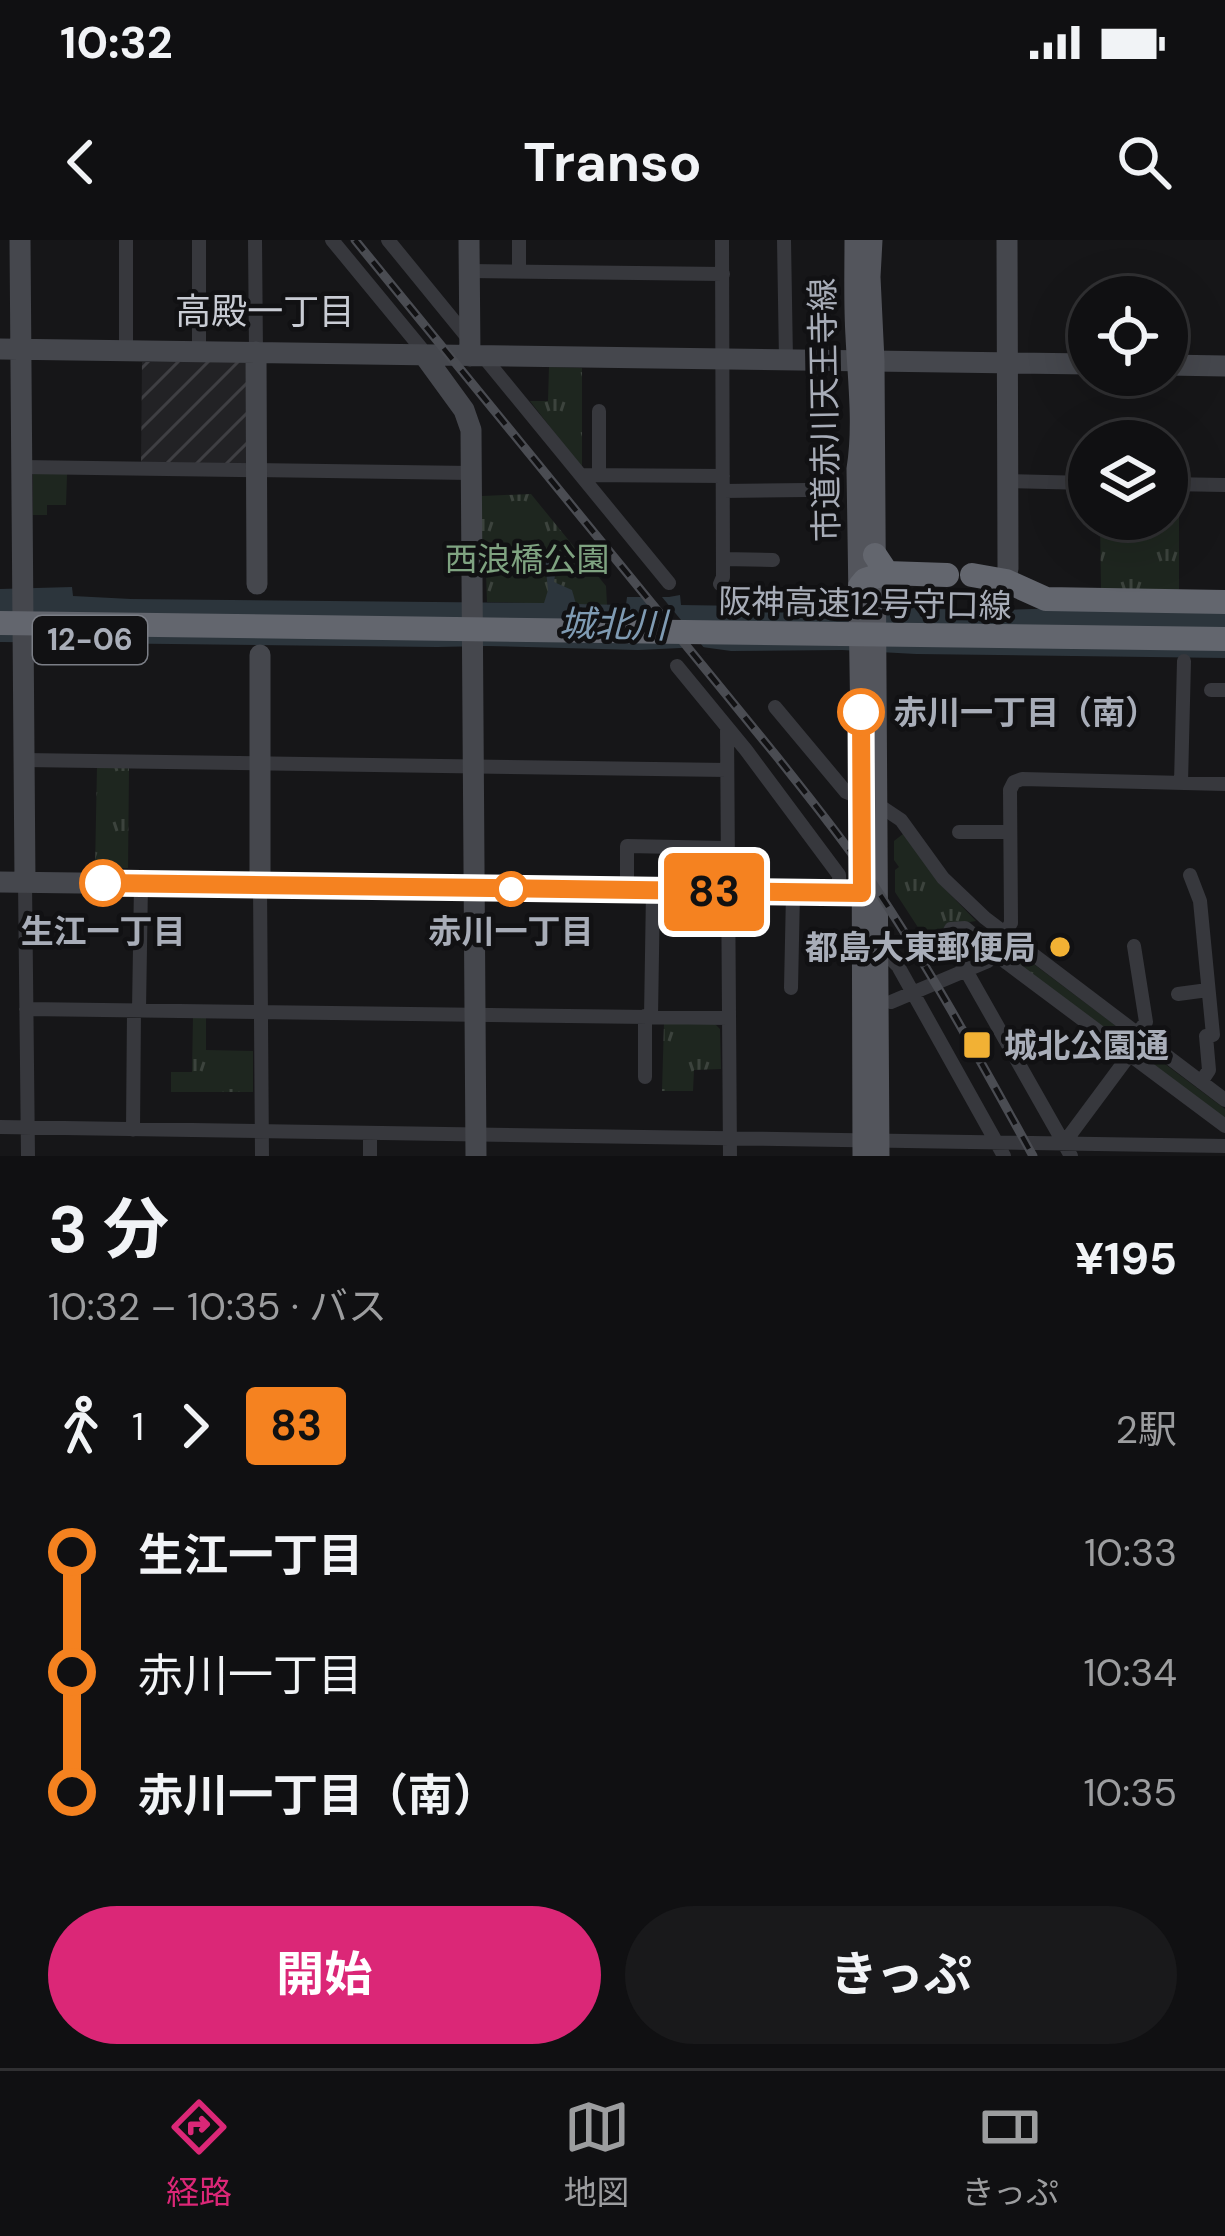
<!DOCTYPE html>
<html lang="ja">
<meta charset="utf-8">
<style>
:root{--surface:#101012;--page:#19191b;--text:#f1f3f6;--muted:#9c9d9f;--line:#303032;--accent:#db2777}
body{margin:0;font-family:"DM Sans","Noto Sans JP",sans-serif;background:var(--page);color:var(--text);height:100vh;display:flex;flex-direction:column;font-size:45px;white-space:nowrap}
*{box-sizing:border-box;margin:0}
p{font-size:39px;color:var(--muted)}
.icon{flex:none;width:66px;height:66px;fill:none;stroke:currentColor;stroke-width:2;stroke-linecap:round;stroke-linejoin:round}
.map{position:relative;height:916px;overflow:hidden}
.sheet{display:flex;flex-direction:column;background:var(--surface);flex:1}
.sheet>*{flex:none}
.badge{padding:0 24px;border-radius:9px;font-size:42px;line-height:78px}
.buttons{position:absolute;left:1068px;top:36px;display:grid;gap:24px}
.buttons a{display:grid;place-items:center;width:120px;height:120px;border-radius:50%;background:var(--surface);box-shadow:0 12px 48px #0002,0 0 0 3px var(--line);font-size:60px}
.map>.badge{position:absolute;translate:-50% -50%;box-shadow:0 0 0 6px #fff}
.legs{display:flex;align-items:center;gap:18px;height:132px;padding:0 48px;font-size:39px}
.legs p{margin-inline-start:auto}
.headline{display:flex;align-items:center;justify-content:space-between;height:204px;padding:0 48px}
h1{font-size:66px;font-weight:700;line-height:90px}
.cta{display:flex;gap:24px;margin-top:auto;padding:24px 48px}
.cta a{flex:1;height:138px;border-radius:72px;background:var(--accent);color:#fff;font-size:48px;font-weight:700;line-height:138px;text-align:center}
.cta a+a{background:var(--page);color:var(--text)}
ul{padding:0 48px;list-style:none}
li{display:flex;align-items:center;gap:42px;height:120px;font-size:45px}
li i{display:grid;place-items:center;width:18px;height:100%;margin:0 15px;background:currentColor}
li i::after{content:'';width:30px;height:30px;margin:-15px;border:9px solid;border-radius:50%;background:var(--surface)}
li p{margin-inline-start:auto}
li:first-child i{background:linear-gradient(#0000 50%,currentColor 0)}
li:last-child i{background:linear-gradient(currentColor 50%,#0000 0)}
.status{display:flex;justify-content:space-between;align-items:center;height:84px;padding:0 60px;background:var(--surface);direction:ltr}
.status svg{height:33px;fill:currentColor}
header{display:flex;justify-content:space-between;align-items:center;height:156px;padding:0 48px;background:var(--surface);font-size:54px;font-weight:700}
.tab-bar{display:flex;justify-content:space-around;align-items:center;height:168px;border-top:3px solid var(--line);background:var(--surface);font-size:33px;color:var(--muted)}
.tab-bar a{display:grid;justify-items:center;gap:6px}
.tab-bar .current{color:var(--accent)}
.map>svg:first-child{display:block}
.industrial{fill:url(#industrial-furrows)}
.grass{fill:url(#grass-tufts)}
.water{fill:#2c353c}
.pier{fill:#161618}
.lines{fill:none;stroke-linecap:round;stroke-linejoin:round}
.street{stroke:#37383d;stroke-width:14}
.secondary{stroke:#45474d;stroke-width:21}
.primary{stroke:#53555c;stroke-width:21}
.highway{stroke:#63666e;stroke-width:24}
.rail-casing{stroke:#4a4c52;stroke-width:9}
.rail{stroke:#111113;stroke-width:4.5;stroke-dasharray:14;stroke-linecap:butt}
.highway-bridge{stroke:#63666e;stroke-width:24}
.line-1-casing{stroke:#fff;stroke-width:27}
.line-1{stroke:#f58220;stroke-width:18}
.stop-1-dot{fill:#fff;stroke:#f58220;stroke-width:6}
.poi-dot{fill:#f2b134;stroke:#111113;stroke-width:4.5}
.labels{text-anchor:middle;stroke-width:9;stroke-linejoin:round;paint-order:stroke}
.shield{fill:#111113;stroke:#7b7e86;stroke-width:3}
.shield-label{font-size:30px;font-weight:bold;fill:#a8adb8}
.street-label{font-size:33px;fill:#a8adb8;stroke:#111113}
.park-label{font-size:33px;fill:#7fa381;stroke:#111113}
.stop-label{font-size:33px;font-weight:bold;fill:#a8adb8;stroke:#111113}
.poi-label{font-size:33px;font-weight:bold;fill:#a8adb8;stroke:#111113;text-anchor:end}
.neighbourhood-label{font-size:36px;fill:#c9ccd4;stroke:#111113}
.water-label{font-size:36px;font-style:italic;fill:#7f9bb3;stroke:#111113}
</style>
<div class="status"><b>10:32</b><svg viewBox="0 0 49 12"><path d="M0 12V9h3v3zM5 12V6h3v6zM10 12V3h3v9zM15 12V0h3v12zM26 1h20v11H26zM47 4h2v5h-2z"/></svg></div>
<header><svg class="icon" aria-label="back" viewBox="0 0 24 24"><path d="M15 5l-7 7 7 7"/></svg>Transo<svg class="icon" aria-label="search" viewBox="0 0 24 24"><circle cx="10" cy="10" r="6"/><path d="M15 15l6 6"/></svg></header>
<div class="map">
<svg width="1225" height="916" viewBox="0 0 1225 916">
<defs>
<pattern id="industrial-furrows" width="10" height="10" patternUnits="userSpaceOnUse" patternTransform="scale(3)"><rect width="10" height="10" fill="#222225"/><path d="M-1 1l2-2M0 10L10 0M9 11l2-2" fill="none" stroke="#3f3f43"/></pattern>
<pattern id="grass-tufts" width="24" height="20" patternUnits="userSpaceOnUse" patternTransform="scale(3)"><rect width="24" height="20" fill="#1e261f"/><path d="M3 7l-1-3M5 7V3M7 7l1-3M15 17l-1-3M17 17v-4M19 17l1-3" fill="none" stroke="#3c433d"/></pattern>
</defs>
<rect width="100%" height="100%" fill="#161618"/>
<!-- industrial -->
<path class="industrial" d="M142,122H248L249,223L243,227L141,226Z"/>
<!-- grass -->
<path class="grass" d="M549,127L582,128V228L530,161H548Z
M33,233L67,234L66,265H47V275H33Z
M1167,250H1179V351L1101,349L1100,279H1167Z
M531,254L606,346L607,365L487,362L486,333L482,330V256Z
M97,527L129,528L128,628L95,629Z
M903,594L941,645L976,681L949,685L928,699L924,691L921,692L895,652V630L899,627L894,620V601Z
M1019,713L1120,789L1114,796L1014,721Z
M193,777L206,778V810L253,811V852H171V832H192Z
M664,783L715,784L720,789L721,829L694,830L693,851H662Z
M1144,812H1149L1225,869V880L1142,817Z"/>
<!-- water -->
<path class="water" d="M545,321H561V328L556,329L554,342L572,350L576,364L626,365L627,357H669L680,355L681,365L805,367L806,361H815V368H825L826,357L841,361L934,358L935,369L990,370L991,364H1000L1001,370L1225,363V418L916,414L842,410L731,411L702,407L638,410L487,406L437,407L0,402V349L72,347L73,356L131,359L544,363L548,350Z"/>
<!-- pier -->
<path class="pier" d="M637,351H657L710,415L688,414Z"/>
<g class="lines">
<!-- street -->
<path class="street" d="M199,0V112
M255,0L256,112
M332,0L421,108L424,115
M388,0L468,98
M519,0V31
M784,0L786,120
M469,31L723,34
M126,110V0
M483,116L669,343
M599,171V235
M22,227L471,233
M581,235L723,236
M1007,241L1089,243
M1167,244L1225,245
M723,251L807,250
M723,319L773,320
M720,344L723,337L722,0
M677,426L746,510L839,635V653
M1211,450H1225
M775,467L846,552L877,564L901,580L943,638L985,678L1225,860
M727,487L730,916
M24,520L727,530
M1181,543L1184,421
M959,592H1010
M1190,635L1200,661L1213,795L1206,796L1209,830L1201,842
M25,642L28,916
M260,645L262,916
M627,651V606L727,608
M877,705L898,726L1004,916
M1134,706L1146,782L1137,794
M791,748L793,653
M1178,754L1208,750
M891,762L988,721L1011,683L1010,550L1014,542L1022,539L1225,544
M26,769L728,778
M139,770L141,644
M645,776V837
M651,777L653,651
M0,887L1225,906
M133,890L134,770
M1064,903L1142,798
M370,916V893
M1071,916L947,697L951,689L965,688L1007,723L1225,886"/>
<!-- secondary -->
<path class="secondary" d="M20,0L25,642
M469,0L470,116
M1007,0L1008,329
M0,109L1089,124
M256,112L257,344
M424,115L464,170L471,190L476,916
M1167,125L1225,126
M260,415V645
M0,642L875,653"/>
<!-- primary -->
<path class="primary" d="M855,0C855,32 854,64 856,96C858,139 864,185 857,229L862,558L863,916
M872,0L870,37L874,121L879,916"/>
<!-- highway -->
<path class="highway" d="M875,315L887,333L947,335
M972,335L1006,341L1046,359L1225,362
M860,346L865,340L887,333"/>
<defs>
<path id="rail" d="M355,0L778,518C810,559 844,600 873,644C932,732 982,824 1033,916"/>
</defs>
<!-- rail casing -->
<use href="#rail" class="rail-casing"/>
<!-- rail -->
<use href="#rail" class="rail"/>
<!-- highway-bridge -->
<path class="highway-bridge" d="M0,383L1225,399"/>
</g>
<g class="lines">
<defs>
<path id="line-1" d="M103,643L862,653L861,472"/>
</defs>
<!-- line-1 casing -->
<use href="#line-1" class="line-1-casing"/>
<!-- line-1 -->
<use href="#line-1" class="line-1"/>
</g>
<!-- markers -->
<g class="stop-1-dot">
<circle cx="861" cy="472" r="21"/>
<circle cx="103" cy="643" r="21"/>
<circle cx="511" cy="649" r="15"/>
</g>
<g class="poi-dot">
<circle cx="1060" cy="707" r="12"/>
<rect x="962" y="790" width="30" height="30" rx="6"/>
</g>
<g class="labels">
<!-- shield labels -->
<rect class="shield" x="33" y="376" width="114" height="48" rx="9"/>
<g class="shield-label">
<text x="90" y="410">12-06</text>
</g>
<!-- street labels -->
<g class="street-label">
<text transform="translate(824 170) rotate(-91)" y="12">市道赤川天王寺線</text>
<text transform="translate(865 363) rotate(1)" y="12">阪神高速12号守口線</text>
</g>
<!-- park labels -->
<g class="park-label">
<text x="527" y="331">西浪橋公園</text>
</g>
<!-- stop labels -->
<g class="stop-label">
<text x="894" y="484" text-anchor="start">赤川一丁目（南）</text>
<text x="103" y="703">生江一丁目</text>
<text x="511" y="703">赤川一丁目</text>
</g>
<!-- poi labels -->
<g class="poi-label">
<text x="1036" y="719">都島大東郵便局</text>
<text x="1004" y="817" text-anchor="start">城北公園通</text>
</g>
<!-- neighbourhood labels -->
<g class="neighbourhood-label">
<text x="265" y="84">高殿一丁目</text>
</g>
<!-- water labels -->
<g class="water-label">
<text transform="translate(613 384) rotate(1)" y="13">城北川</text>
</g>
</g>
</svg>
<div class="buttons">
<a><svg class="icon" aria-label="locate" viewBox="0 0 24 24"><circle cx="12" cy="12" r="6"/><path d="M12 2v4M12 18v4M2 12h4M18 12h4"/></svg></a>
<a><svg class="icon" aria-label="layers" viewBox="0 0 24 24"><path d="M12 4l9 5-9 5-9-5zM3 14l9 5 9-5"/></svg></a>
</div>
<b class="badge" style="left:714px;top:652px;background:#f58220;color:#111">83</b>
</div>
<section class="sheet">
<div class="headline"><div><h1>3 分</h1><p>10:32 – 10:35 · バス</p></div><b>¥195</b></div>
<div class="legs"><svg class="icon" aria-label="walk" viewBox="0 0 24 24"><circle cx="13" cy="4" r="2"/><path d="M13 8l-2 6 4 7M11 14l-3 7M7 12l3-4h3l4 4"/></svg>1<svg class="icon" aria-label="forward" viewBox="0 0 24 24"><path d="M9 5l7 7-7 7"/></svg><b class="badge" style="background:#f58220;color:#111">83</b><p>2駅</p></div>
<ul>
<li><i style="color:#f58220"></i><b>生江一丁目</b><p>10:33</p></li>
<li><i style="color:#f58220"></i><span>赤川一丁目</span><p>10:34</p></li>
<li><i style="color:#f58220"></i><b>赤川一丁目（南）</b><p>10:35</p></li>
</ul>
<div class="cta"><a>開始</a><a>きっぷ</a></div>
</section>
<nav class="tab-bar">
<a class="current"><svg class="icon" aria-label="directions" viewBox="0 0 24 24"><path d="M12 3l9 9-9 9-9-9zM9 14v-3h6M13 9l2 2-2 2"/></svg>経路</a>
<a><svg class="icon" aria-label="map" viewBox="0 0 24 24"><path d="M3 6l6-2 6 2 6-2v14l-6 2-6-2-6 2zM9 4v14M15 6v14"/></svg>地図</a>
<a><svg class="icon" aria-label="tickets" viewBox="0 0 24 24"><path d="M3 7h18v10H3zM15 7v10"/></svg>きっぷ</a>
</nav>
